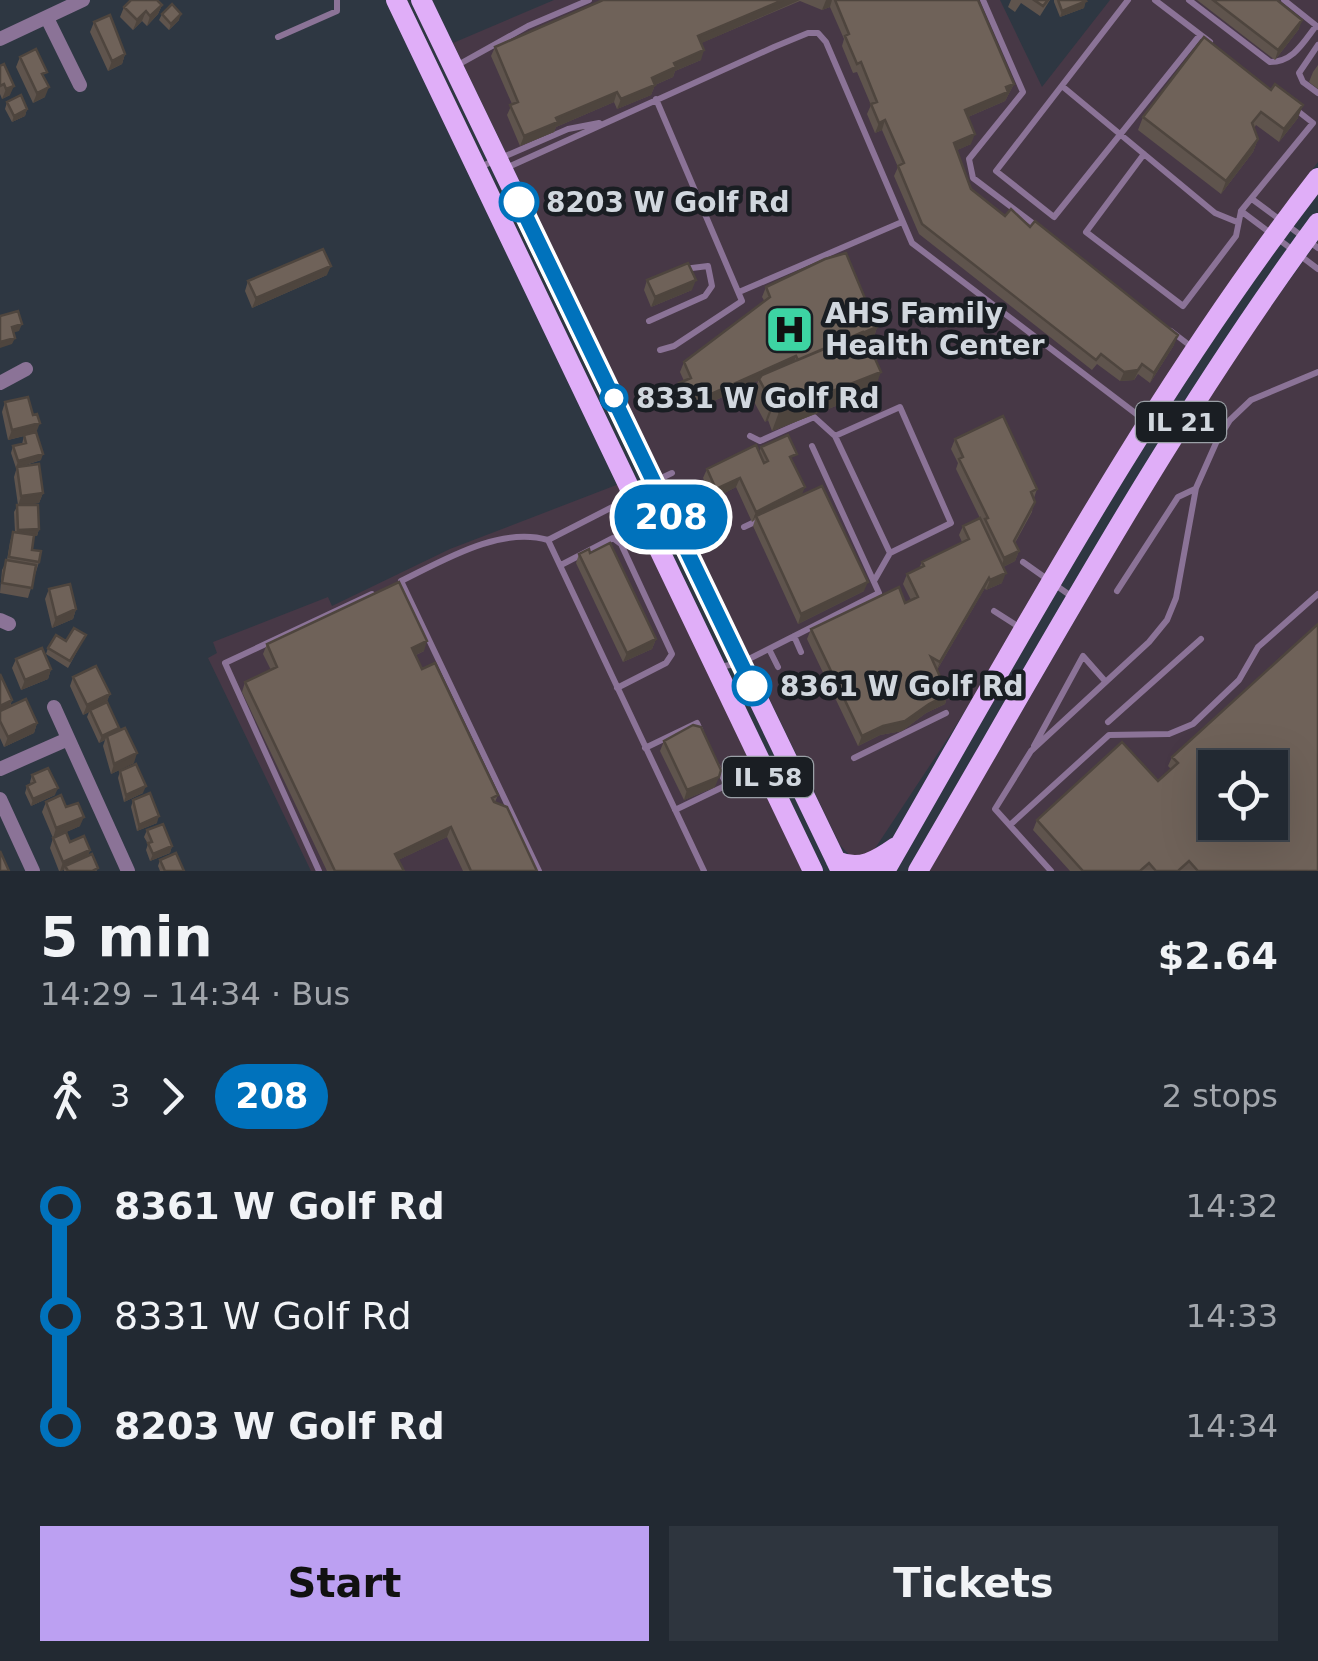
<!DOCTYPE html>
<meta charset="utf-8">
<style>
:root{--surface:#222932;--page:#2e353e;--text:#f1f3f6;--muted:#a2a6ac;--line:#3f454d;--accent:#bca0f2}
body{margin:0;font-family:"DejaVu Sans",sans-serif;background:var(--page);color:var(--text);height:100vh;display:flex;flex-direction:column;font-size:38px;white-space:nowrap}
*{box-sizing:border-box;margin:0}
p{font-size:32px;color:var(--muted)}
.icon{flex:none;width:55px;height:55px;fill:none;stroke:currentColor;stroke-width:2;stroke-linecap:round;stroke-linejoin:round}
.map{position:relative;height:871px;overflow:hidden}
.details{display:flex;flex-direction:column;background:var(--surface);flex:1}
.details>*{flex:none}
.badge{padding:0 20px;border-radius:32px;font-size:35px;line-height:65px}
.fabs{position:absolute;left:1198px;top:750px;display:grid;gap:20px}
.fabs a{display:grid;place-items:center;width:90px;height:90px;border-radius:0px;background:var(--surface);box-shadow:0 10px 40px #0002,0 0 0 2px var(--line);font-size:50px}
.map>.badge{position:absolute;translate:-50% -50%;box-shadow:0 0 0 5px #fff}
.legs{display:flex;align-items:center;gap:15px;height:110px;padding:0 40px;font-size:32px}
.legs p{margin-inline-start:auto}
.headline{display:flex;align-items:center;justify-content:space-between;height:170px;padding:0 40px}
h1{font-size:55px;font-weight:600;line-height:75px}
.button{display:flex;gap:20px;margin-top:auto;padding:20px 40px}
.button a{flex:1;height:115px;border-radius:0px;background:var(--accent);color:#111;font-size:40px;font-weight:600;line-height:115px;text-align:center}
.button a+a{background:var(--page);color:var(--text)}
ul{padding:0 40px;list-style:none}
li{display:flex;align-items:center;gap:35px;height:110px;font-size:38px}
li i{display:grid;place-items:center;width:15px;height:100%;margin:0 12px;background:currentColor}
li i::after{content:'';width:25px;height:25px;margin:-12px;border:8px solid;border-radius:50%;background:var(--surface)}
li p{margin-inline-start:auto}
li:first-child i{background:linear-gradient(#0000 50%,currentColor 0)}
li:last-child i{background:linear-gradient(currentColor 50%,#0000 0)}
.map>svg:first-child{display:block}
.commercial{fill:#473846;fill-rule:evenodd}
.lines{fill:none;stroke-linecap:round;stroke-linejoin:round}
.service{stroke:#8b7397;stroke-width:6}
.minor{stroke:#8b7397;stroke-width:14}
.primary{stroke:#e0aef8;stroke-width:20}
.wall{fill:#5f544d}
.shaded-wall{fill:#4e453e}
.building{fill:#6f6259;stroke:#4e453e;stroke-width:2.5;fill-rule:evenodd}
.line-1-casing{stroke:#fff;stroke-width:22}
.line-1{stroke:#0072bc;stroke-width:15}
.stop-1-dot{fill:#fff;stroke:#0072bc;stroke-width:5}
.labels{text-anchor:middle;stroke-width:9;stroke-linejoin:round;paint-order:stroke}
.shield{fill:#1a1e23;stroke:#9aa0a6;stroke-width:2.5}
.shield-label{font-size:25px;font-weight:bold;fill:#d1d7de}
.stop-label{font-size:28px;font-weight:bold;fill:#d1d7de;stroke:#1a1e23;text-anchor:start}
.poi-label{font-size:28px;font-weight:bold;fill:#d1d7de;stroke:#1a1e23;text-anchor:start}
</style>
<div class="map">
<svg width="1318" height="871" viewBox="0 0 1318 871">
<rect width="100%" height="100%" fill="#2e3742"/>
<!-- commercial -->
<path class="commercial" d="M554,0H1000L1042,87L1110,0H1318V162L1253,248L950,735L868,859H853L840,845L453,43Z
M1318,241V871H929L1136,515L1240,349ZM1215,768H1270V822H1215Z
M619,484L802,871H311L208,658L217,653L213,642L328,597L332,606L450,549Z"/>
<g class="lines">
<!-- service -->
<path class="service" d="M983,0L1023,92L969,159L973,178L1039,228
M1128,0L996,171L1054,217L1200,35
M1155,0L1210,42
M1189,0L1270,62C1293,62 1303,43 1316,26
M1284,0L1318,27
M278,37L337,11V0
M1318,45L1299,73L1303,82L1318,93
M456,66L528,26L589,0
M1062,86L1215,213L1237,222
M656,99L742,301L674,346L660,350
M1144,154L1086,232L1183,306L1236,236L1241,211L1313,123L1294,108
M480,167L568,129L599,123
M506,168L774,47L808,33H818L826,42L912,243L1143,419
M1252,199L1318,248
M1241,211L1318,269
M739,292L902,222
M649,321L705,296L712,286L708,266L684,269
M1171,331L1193,348
M750,436L760,441L814,417L835,436L890,553
M835,436L900,407L951,523L890,553L874,581
M655,481L672,473
M744,527L761,519
M548,540L704,871
M1023,562L1071,596
M561,565L613,538L621,544L672,654L666,663L617,688
M1117,591L1178,497L1195,489
M994,611L1019,627
M794,636L801,652
M769,649L778,667
M719,667L741,663L879,593L812,446
M1108,722L1201,639
M1034,746L1083,656L1105,681
M645,748L697,723L701,732
M854,758L946,713
M675,810L727,785L717,766
M1010,825L1109,735L1169,734L1193,724L1239,680L1258,647L1318,594
M319,871L225,663L372,594
M539,871L401,581C444,560 500,526 548,540L628,499
M1051,871L995,809L1031,751L1149,642L1167,620L1176,598L1196,488L1216,443L1230,420L1251,400L1318,372"/>
<!-- minor -->
<path class="minor" d="M47,18L80,85
M0,39L83,0
M0,383L26,369
M0,620L9,624
M54,707L128,871
M0,769L68,739
M0,799L33,871"/>
<!-- primary -->
<path class="primary" d="M396,0L813,871
M421,0L841,871
M836,861C860,871 876,861 896,847
M885,871C1021,635 1151,393 1318,178
M918,871C1046,652 1167,428 1318,223"/>
</g>
<!-- wall -->
<path class="wall" d="M603,0H978L1014,84L1005,101L968,117L971,144L957,150L971,189L1005,216L1030,227L1174,345L1150,383L1138,374L1134,380L1120,381L1097,364L1092,370L919,234L894,176L898,167L882,130L875,133L867,114L871,105L857,72L853,73L842,46L844,39L830,7L822,10L800,1L701,43V60L675,71L673,77L655,85L651,95L617,109L614,102L556,127L554,132L520,146L507,115L512,104L491,56L495,47Z
M1011,0H1050L1040,16L1021,3L1015,12L1008,7Z
M1054,0H1085L1084,8L1060,17L1054,2Z
M1197,0H1277L1299,29L1275,60Z
M162,5L158,14L147,26L142,21L133,30L120,17L124,7Z
M162,14L179,20L169,30L159,20Z
M94,22L125,54L122,64L108,71L90,32Z
M1204,37L1298,118L1279,142L1256,125L1254,128L1258,139L1253,152L1221,194L1138,130L1143,117Z
M20,57L45,79V97L33,103L16,67Z
M1318,65V89L1309,82L1313,72Z
M0,66L10,95L2,99L0,94Z
M7,102L27,109L25,116L12,122L5,109Z
M327,275L252,308L245,291L248,281Z
M647,280L692,290L651,307L644,290Z
M766,287L877,327L874,337L867,340L874,391L772,431L768,420L765,422L752,398L758,381L696,409L693,401L681,406L676,393L679,383L684,381L680,372L684,362L765,302L762,297Z
M5,402L36,432L41,460L20,467L43,493L39,503L22,505L39,529L37,536H34L32,550L39,562L28,598L0,593L2,570L7,560L10,542L13,532H15L14,512L18,505L14,477L17,467L16,468L11,453L13,446L22,444L24,436L8,440L2,412Z
M955,439L1037,489L1034,498L1032,512L1015,543L1019,551L1015,561L1003,567L1002,583L986,590L985,588L937,670L948,694L945,704L926,713L902,731L880,735L858,746L807,639L811,629L911,600L903,584L907,574L919,568L922,562L962,542L959,535L963,526L980,518L956,469L958,463L951,449Z
M761,447L793,464L802,495L864,591L798,624L753,526L755,520L752,522L736,487L713,499L703,478L707,469L759,453Z
M590,553L656,639L652,649L623,662L576,563L579,554Z
M49,589L76,609L73,619L52,628L45,599Z
M86,635L68,668L46,654L48,648Z
M267,644L424,651L416,655L422,669L498,795L495,802L537,871H463L447,837L398,860L404,871H327L242,692L245,682L271,670L263,654Z
M16,659L51,669L48,679L21,690L12,668Z
M0,674L12,700L10,707L37,723L34,733L4,747L0,738Z
M73,677L110,694L106,703L134,763L111,774L103,746L105,740L99,743L87,717L89,712L83,715L70,686Z
M664,741L715,787L684,800L660,751Z
M1172,757L1318,871H1070L1033,830L1037,820L1158,781L1171,769L1168,766Z
M120,771L143,793L124,802L118,778Z
M32,775L55,795L31,806L25,793L27,786L31,784L30,782Z
M133,800L157,823L137,831L131,807Z
M46,802L66,807L80,826L66,832L70,842L90,850L88,856L97,871H64V870L59,871L50,848L53,838L42,812Z
M147,830L172,846L170,853L150,861L146,850L148,844L144,837Z
M160,860L184,871H160L158,866Z"/>
<!-- shaded-wall -->
<path class="shaded-wall" d="M783,0H800L695,46L698,36Z
M826,0H832L830,7L822,10Z
M1086,1L1084,8L1060,17L1062,11Z
M162,5L158,14L147,26L150,16Z
M146,11L142,21L133,30L137,20Z
M181,14L179,20L169,30L171,24Z
M1302,20L1299,29L1275,60L1278,50Z
M704,50L701,60L675,71L673,77L648,88L652,78L674,63Z
M125,54L122,64L108,71L112,61Z
M1014,84L1005,101L961,120L965,110Z
M655,85L651,95L617,109L621,99Z
M14,86L10,95L2,99L6,89Z
M49,87L45,97L33,103L37,93Z
M617,92L614,102L556,127L554,132L520,146L524,136L556,118Z
M1303,105L1298,118L1279,142L1284,129Z
M27,109L25,116L12,122L14,116Z
M885,120L882,130L875,133L879,123Z
M975,134L971,144L951,153L954,143Z
M1258,139L1253,152L1221,194L1226,181Z
M331,266L327,275L252,308L256,298Z
M696,280L692,290L651,307L655,297Z
M22,324L19,331L9,334L12,327Z
M877,327L874,337L795,371L798,361Z
M1178,335L1174,345L1150,383L1154,373Z
M15,338L12,344L0,348V342Z
M796,356L793,365L696,409L700,399Z
M1142,364L1134,380L1120,381L1124,372Z
M881,372L874,391L772,431L779,412Z
M696,391L693,401L681,406L684,396Z
M775,402L768,420L765,422L772,403Z
M40,423L36,433L8,440L12,430Z
M43,454L41,460L16,468L18,461Z
M740,478L736,487L713,499L716,489Z
M805,487L801,497L756,516L752,522L756,512Z
M43,493L39,503L18,506L21,496Z
M39,529L37,536L15,537L18,530Z
M1019,551L1015,561L1001,568L1004,558Z
M1006,573L1002,583L986,590L990,580Z
M989,578L985,588L936,671L940,662Z
M868,582L864,591L798,624L801,614Z
M76,609L73,619L52,628L56,618Z
M656,639L652,649L623,662L627,653Z
M427,641L424,651L409,658L412,648Z
M51,669L48,679L21,690L25,680Z
M110,694L106,704L83,715L87,705Z
M948,694L945,704L926,713L902,731L880,735L858,746L862,736Z
M12,700L8,710L0,714V706Z
M37,723L34,733L4,747L8,737Z
M119,728L117,735L107,736L105,740L99,743L102,736Z
M137,753L134,763L111,774L114,764Z
M719,777L715,787L684,800L687,790Z
M146,786L143,793L124,802L126,795Z
M58,788L55,795L31,806L33,799Z
M159,816L157,823L137,831L139,825Z
M84,817L80,826L53,838L56,828Z
M451,827L447,837L392,863L395,854Z
M172,846L170,853L150,861L153,854Z
M90,850L87,860L65,866L64,870L60,871L63,862Z"/>
<!-- building -->
<path class="building" d="M131,0H157L162,5L150,16L146,11L137,20L124,7Z
M603,0H783L698,36L704,50L674,63L676,67L652,78L655,85L621,99L617,92L556,118L558,122L524,136L510,105L518,102L495,47Z
M835,0H978L1014,84L1006,87L1008,92L965,110L975,134L954,143L971,189L1005,216L1011,209L1030,227L1035,221L1178,335L1154,373L1142,364L1138,370L1124,372L1101,354L1096,360L922,224L898,166L904,163L885,120L879,123L871,104L877,102L861,62L857,64L845,36L849,34Z
M1034,0H1048L1043,6Z
M1058,0H1085L1086,1L1062,11Z
M1213,0H1277L1302,20L1278,50Z
M172,4L181,14L171,24L162,14Z
M110,15L125,54L112,61L94,22Z
M1204,37L1271,90L1275,84L1303,105L1284,129L1261,112L1252,123L1258,139L1226,181L1143,117Z
M36,49L47,72L42,74L49,87L37,93L20,57Z
M4,64L14,86L6,89L4,84L0,86V66Z
M21,95L27,109L14,116L7,102Z
M323,249L331,266L256,298L248,281Z
M846,253L877,327L798,360L796,356L700,399L696,391L684,396L679,383L691,378L684,362L770,297L766,287L825,259Z
M688,263L696,280L655,297L647,280Z
M18,311L22,324L12,327L15,338L0,342V316Z
M863,332L881,372L779,412L775,402L772,403L759,379L762,375Z
M28,397L33,415L37,414L40,423L12,430L5,402Z
M1003,416L1037,489L1031,492L1035,502L1014,541L1019,551L1004,558L985,519L988,518L959,459L963,457L955,439Z
M36,432L43,454L18,461L13,446L26,443L24,435Z
M788,435L797,454L790,457L805,487L756,512L740,478L716,489L707,469L756,445L764,463L768,461L761,447Z
M39,464L43,493L21,496L17,467Z
M822,486L868,582L801,614L756,516Z
M17,505H38L39,529L18,530Z
M980,518L1006,573L990,580L989,578L940,662L931,657L948,694L929,704L905,721L883,726L862,736L811,629L899,587L905,603L918,597L907,574L924,566L922,562L969,539L963,526Z
M13,532L34,535L32,550L41,551L39,562L9,557Z
M610,543L656,639L627,653L579,554L589,549L590,553Z
M6,560L36,565L32,588L2,583Z
M399,582L427,641L412,648L422,669L435,663L498,795L492,798L494,802L507,807L537,871H471L451,827L395,854L404,871H335L245,682L277,667L267,644Z
M70,584L76,609L56,618L49,589Z
M1318,624V871H1198L1189,861L1178,871H1156L1149,863L1140,871H1083L1037,820L1122,742L1158,781L1178,763L1172,757ZM1215,768H1270V822H1215Z
M74,628L86,635L70,661L48,648L56,635L66,641Z
M42,648L51,669L25,680L16,659Z
M96,666L110,694L87,705L73,677Z
M0,674L12,700L0,706Z
M26,699L37,723L8,737L0,721V711Z
M107,702L119,728L102,736L90,710Z
M693,725L701,727L721,770L719,777L687,790L664,741Z
M125,728L137,753L114,764L107,736Z
M136,764L146,786L126,795L120,771Z
M48,768L58,788L33,799L27,786L35,782L32,775Z
M150,793L159,816L139,825L133,800Z
M61,795L66,807L78,803L84,817L56,828L46,802Z
M163,824L172,846L153,854L148,843L152,842L147,830Z
M66,832L70,842L84,836L90,850L63,862L53,838Z
M0,851L9,871H0Z
M176,853L184,871H165L160,860Z
M92,854L98,868L92,871H68L65,866Z"/>
<g class="lines">
<defs>
<path id="line-1" d="M519,202L752,686"/>
</defs>
<!-- line-1 casing -->
<use href="#line-1" class="line-1-casing"/>
<!-- line-1 -->
<use href="#line-1" class="line-1"/>
</g>
<!-- icons -->
<defs>
<symbol id="hospital-square" viewBox="-11 -11 22 22"><rect x="-9" y="-9" width="18" height="18" rx="4" fill="#3dd4a3" stroke="#1a1e23"/><path d="M-5-5h3v3.5h4V-5h3V5h-3V1.5h-4V5h-3Z" fill="#111"/></symbol>
</defs>
<g fill-rule="evenodd">
<use href="#hospital-square" x="762" y="302" width="55" height="55"/>
</g>
<!-- markers -->
<g class="stop-1-dot">
<circle cx="519" cy="202" r="18"/>
<circle cx="614" cy="398" r="12"/>
<circle cx="752" cy="686" r="18"/>
</g>
<g class="labels">
<!-- shield labels -->
<g class="shield">
<rect x="1136" y="402" width="90" height="40" rx="8"/>
<rect x="723" y="757" width="90" height="40" rx="8"/>
</g>
<g class="shield-label">
<text x="1181" y="431">IL 21</text>
<text x="768" y="786">IL 58</text>
</g>
<!-- stop labels -->
<g class="stop-label">
<text x="546" y="212">8203 W Golf Rd</text>
<text x="636" y="408">8331 W Golf Rd</text>
<text x="780" y="696">8361 W Golf Rd</text>
</g>
<!-- poi labels -->
<g class="poi-label">
<text x="825" y="323">AHS Family<tspan x="825" dy="32">Health Center</tspan></text>
</g>
</g>
</svg>
<div class="fabs">
<a><svg class="icon" aria-label="locate" viewBox="0 0 24 24"><circle cx="12" cy="12" r="6"/><path d="M12 2v4M12 18v4M2 12h4M18 12h4"/></svg></a>
</div>
<b class="badge" style="left:671px;top:517px;background:#0072bc;color:#fff">208</b>
</div>
<section class="details">
<div class="headline"><div><h1>5 min</h1><p>14:29 – 14:34 · Bus</p></div><b>$2.64</b></div>
<div class="legs"><svg class="icon" aria-label="walk" viewBox="0 0 24 24"><circle cx="13" cy="4" r="2"/><path d="M13 8l-2 6 4 7M11 14l-3 7M7 12l3-4h3l4 4"/></svg>3<svg class="icon" aria-label="forward" viewBox="0 0 24 24"><path d="M9 5l7 7-7 7"/></svg><b class="badge" style="background:#0072bc;color:#fff">208</b><p>2 stops</p></div>
<ul>
<li><i style="color:#0072bc"></i><b>8361 W Golf Rd</b><p>14:32</p></li>
<li><i style="color:#0072bc"></i><span>8331 W Golf Rd</span><p>14:33</p></li>
<li><i style="color:#0072bc"></i><b>8203 W Golf Rd</b><p>14:34</p></li>
</ul>
<div class="button"><a>Start</a><a>Tickets</a></div>
</section>
